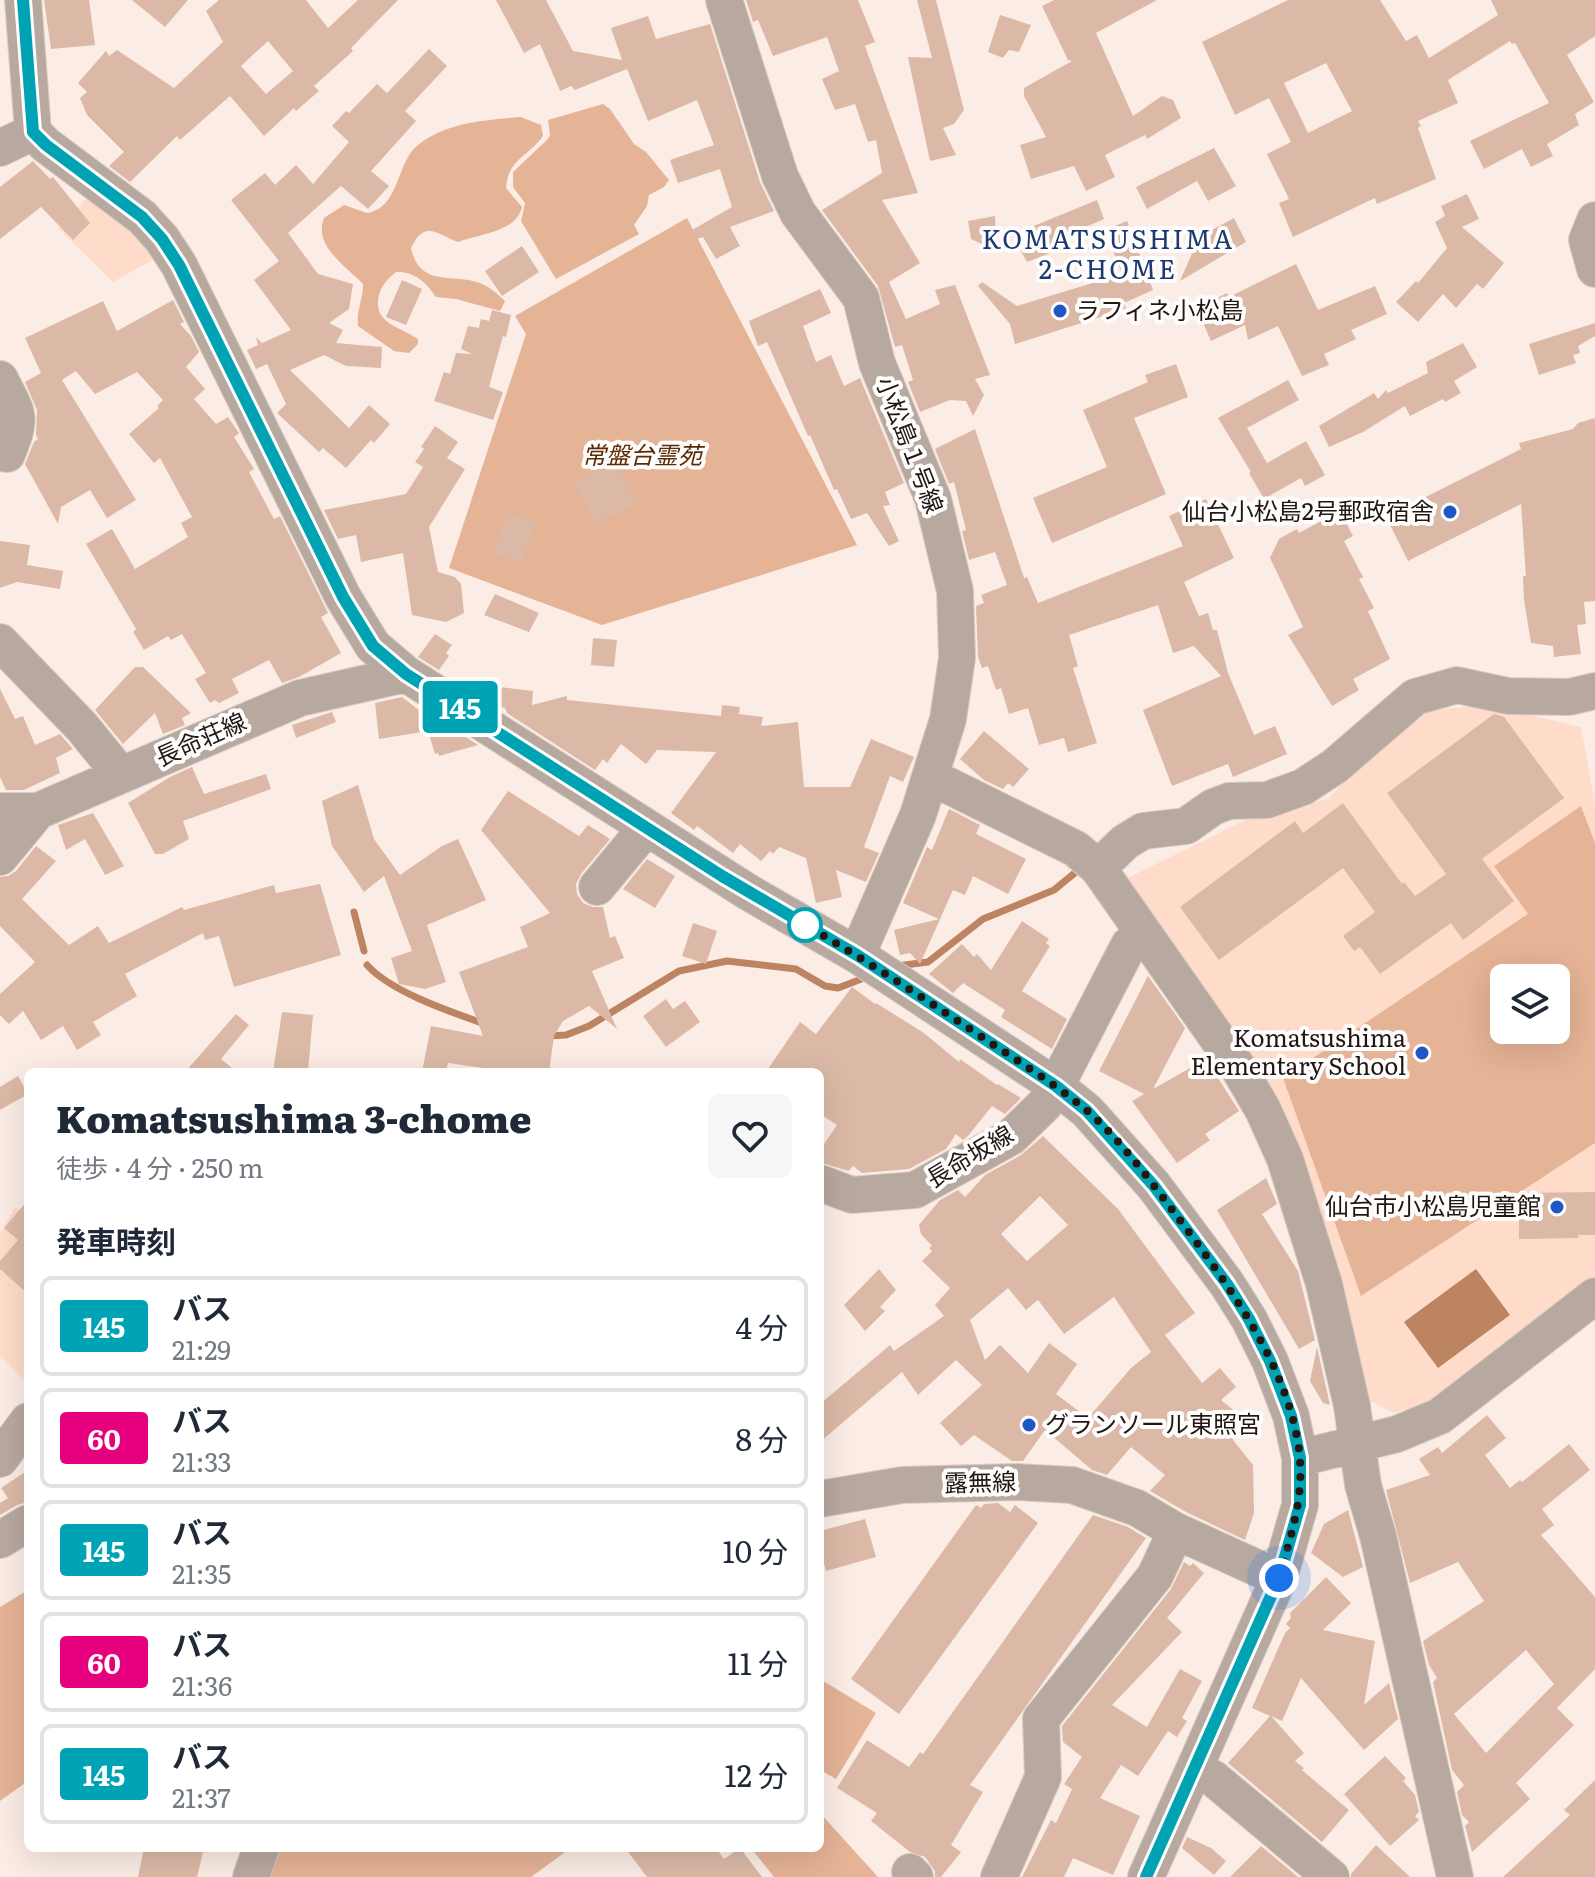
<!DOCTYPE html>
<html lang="ja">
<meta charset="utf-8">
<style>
:root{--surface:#fff;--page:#f6f6f7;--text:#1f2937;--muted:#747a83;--line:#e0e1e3}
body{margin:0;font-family:Literata,"Noto Sans JP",serif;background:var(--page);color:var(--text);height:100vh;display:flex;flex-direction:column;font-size:30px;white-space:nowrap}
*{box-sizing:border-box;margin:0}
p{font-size:26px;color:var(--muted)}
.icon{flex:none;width:44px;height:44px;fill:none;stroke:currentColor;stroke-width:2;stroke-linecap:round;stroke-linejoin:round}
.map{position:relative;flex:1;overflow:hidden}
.side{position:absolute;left:24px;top:1068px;width:800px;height:784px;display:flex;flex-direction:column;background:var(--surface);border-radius:12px;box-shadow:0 8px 32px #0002}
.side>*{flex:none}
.badge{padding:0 16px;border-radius:6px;font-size:28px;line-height:52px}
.controls{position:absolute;left:1490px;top:964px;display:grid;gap:16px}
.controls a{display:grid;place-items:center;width:80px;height:80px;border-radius:12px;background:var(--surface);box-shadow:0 8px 32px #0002;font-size:40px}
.you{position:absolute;width:40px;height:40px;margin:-20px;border:6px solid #fff;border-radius:50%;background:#1a73e8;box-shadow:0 0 0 12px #1a73e833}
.map>.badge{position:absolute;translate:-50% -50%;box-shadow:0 0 0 4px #fff}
h2{padding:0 32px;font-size:30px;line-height:72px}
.round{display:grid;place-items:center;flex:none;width:84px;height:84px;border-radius:12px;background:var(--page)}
.head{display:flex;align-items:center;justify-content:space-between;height:136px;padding:0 32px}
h1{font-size:38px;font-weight:800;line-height:60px}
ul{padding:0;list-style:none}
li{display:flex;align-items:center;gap:24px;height:100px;margin:0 16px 12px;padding:0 16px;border:4px solid var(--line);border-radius:12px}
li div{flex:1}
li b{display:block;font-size:30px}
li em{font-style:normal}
li .badge{min-width:88px;font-weight:700;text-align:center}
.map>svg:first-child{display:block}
.built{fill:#fedcc9;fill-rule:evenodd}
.green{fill:#e5b396;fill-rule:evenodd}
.water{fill:#bd8462}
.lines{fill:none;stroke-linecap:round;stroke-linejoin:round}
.stream{stroke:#bd8462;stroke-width:7}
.building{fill:#dbb9a6;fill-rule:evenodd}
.minor-casing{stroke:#d8cbc3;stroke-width:38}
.minor{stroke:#b8a9a0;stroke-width:36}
.line-casing{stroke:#fff;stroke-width:18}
.line{stroke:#00a3b4;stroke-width:12}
.walk{stroke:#22160f;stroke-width:8;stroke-dasharray:0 14.4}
.poi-dot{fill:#2057c4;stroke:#fdfdfd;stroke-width:3}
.stop-dot{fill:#fff;stroke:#00a3b4;stroke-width:4}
.labels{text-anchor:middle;stroke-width:8;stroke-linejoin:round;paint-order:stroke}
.poi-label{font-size:24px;fill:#22160f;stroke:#fdfdfd;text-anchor:end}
.street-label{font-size:24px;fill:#22160f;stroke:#fdfdfd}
.park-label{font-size:24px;font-style:italic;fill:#5f2a00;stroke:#fdfdfd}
.neighbourhood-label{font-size:26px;letter-spacing:2px;fill:#1d396f;stroke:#fdfdfd}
</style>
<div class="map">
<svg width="1595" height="1877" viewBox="0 0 1595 1877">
<rect width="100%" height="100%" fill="#fbede5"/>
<!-- built -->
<path class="built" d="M89,196L123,225L160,256L113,282L58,228Z
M1487,705L1581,727L1595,804V1277L1422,1406L1392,1413L1358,1393L1312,1195L1265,1077L1128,878L1245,820L1328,799L1409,712ZM1504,978H1556V1030H1504Z
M15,1207L28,1215V1384L0,1356V1234Z"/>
<!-- green -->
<path class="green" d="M603,104L610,109L634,144L646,152L669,180L664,187L649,195L647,206L634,225L639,234L556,279L521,221L525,203L513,187V172L547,140L550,135L548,120Z
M521,117L541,125L543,136C528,157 508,159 506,188L522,207C517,232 478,234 458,242C436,234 425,219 411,248C419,285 447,275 473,281C487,284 495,292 505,301L500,311L456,299L436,297C426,282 414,271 396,272C386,280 380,287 378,300C376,325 402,327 418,339V344L409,353L394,351L358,326C356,311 363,300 363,284C346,266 313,246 324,218L344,205L367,213C400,208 396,162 418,145C446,122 486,120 521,117Z
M687,218L857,545L602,625L449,568L526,334L515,316Z
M1581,806L1595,843V1143L1361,1296L1283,1078L1528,914L1494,866ZM1504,978H1556V1030H1504Z
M28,1590V1781L0,1801V1607Z
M820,1679L876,1713L836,1779L820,1770Z
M820,1813L878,1877H774L751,1848H820Z
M273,1848H560L564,1853L531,1877H257Z"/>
<!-- water -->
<path class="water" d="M1476,1269L1510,1315L1438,1368L1404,1322Z"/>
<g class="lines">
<!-- stream -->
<path class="stream" d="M354,912L364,951
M367,965C391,992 451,1012 485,1024
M897,966L928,962L983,919L1054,890L1082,867
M548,1036L566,1035L589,1026L679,971L727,961L796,969L825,986L838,988L864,978"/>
</g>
<!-- building -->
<path class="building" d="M44,0H89L95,45L51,49Z
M132,0H188L165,27Z
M219,0H306L328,28L358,0H398L351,48L353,51L314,86L319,91L296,111L294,108L264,136L230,96L180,140L177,136L130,182L109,166L124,152L87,115L80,98L87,92L78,83L106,51L109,56L117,50L174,88L223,42L206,11ZM268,41L293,71L266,94L241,66Z
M496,0H546L573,51L622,60L611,28L648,16L656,39L710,24L760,182L774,211L730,227L740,246L716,259L703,237L697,239L692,230L732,207L720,169L678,183L670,160L714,145L697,100L648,121L627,69L575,90L571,86L560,91L540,44L524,53Z
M746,0H858L875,42L865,46L918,193L882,200L920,263L889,282L906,319L940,304L935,290L955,285L990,375L975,379L984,395L973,416L966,401L950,400L920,412L908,382L913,380L902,345L895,347L878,286L822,210L882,173L876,140L868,142L855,104L835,110L822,79L839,71L827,37L773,56L758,20L753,22Z
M917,0H936L964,110L954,124L943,128L956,155L930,161L908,57L932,58Z
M1054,0H1157L1096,33L1133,116L1162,96L1173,100L1181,118L1147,139L1145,135L1105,155L1115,177L1086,191L1074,166L1031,179L1020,145L1046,137L1024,96V88L1072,61L1068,60L1042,6Z
M1288,0H1380L1406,41L1417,35L1429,58L1498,15L1491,0H1595V36L1567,55L1594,102L1575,114L1579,125L1547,144L1553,156L1531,167L1522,149L1484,169L1470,141L1549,103L1515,43L1512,44L1510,41L1448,80L1458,103L1418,121L1421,126L1418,128L1436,179L1377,204L1375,198L1293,237L1279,203L1289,199L1267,154L1291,142L1269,98L1235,115L1202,42ZM1326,63L1352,111L1308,133L1284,83Z
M1000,15L1031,25L1019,52L1009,50L1003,58L988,52Z
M429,49L447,66L405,111L416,121L371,171L389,186L368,209L341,186L288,233L318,274L353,284L349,309L329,323L343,330L336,343L382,347L381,368L346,366L324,355L290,370L349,428L369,405L390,424L374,443L371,440L346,468L323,448L319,452L277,413L286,404L267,364L256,369L247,350L258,345L256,337L262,343L291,330L254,280L279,261L231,200L265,173L275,185L296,165L313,184L349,142L332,126L346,111L349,113L377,84L387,93Z
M1214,148L1236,186L1208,201L1197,181L1147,209L1136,187Z
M33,161L50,179L53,177L90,223L73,240L41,207L0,239V187Z
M1467,194L1479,219L1462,227L1504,263L1483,289L1477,284L1456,308L1443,294L1418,322L1396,302L1416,281L1418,283L1447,248L1435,222L1445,216L1441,206Z
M1097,200L1104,219L1054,241L1058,250L1027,262L1012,235Z
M995,216L996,241L984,245L971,239L968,221Z
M1234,218L1246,242L1180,281L1199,237Z
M1127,221L1153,290L1124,303L1126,309L1015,344L1010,324L978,286L982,282L1017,306L1122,274L1105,230Z
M522,246L539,272L502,296L485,271Z
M1296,264L1318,310L1375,286L1387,314L1351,330L1356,339L1324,354L1329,365L1302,376L1278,326L1248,340L1245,325L1211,341L1199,314V307L1227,293L1229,297Z
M402,280L422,289L406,325L386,317Z
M820,289L831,313L803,326L816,362L831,355L844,386L860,378L904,483L885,492L890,505L883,506L899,541L889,546L867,513L851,519L837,489L834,490L810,435L808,436L767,342L758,346L749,321Z
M173,300L184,322L180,324L191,336L199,352L186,367L205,389L194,399L216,424L228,417L239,433L234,437L254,469L249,472L274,519L280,516L328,613L321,617L341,653L299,677L282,683L269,660L232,679L239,693L219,703L215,700L210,703L195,679L206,673L182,634L171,640L168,636L144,650L133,632L136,629L86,544L112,529L135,569L188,537L181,523L192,517L160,458L154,463L129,434L159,408L157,406L163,400L137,372L95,394L76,371L62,380L136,500L107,518L90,490L61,507L58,524L25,464L34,442L38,439L36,435L37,410L25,382L41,373L25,338L103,301L117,331Z
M492,310L511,315L506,337L503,336L489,387L503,392L493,420L434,401L444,372L450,374L456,353L472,354L461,349L468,326L479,328L481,319L489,321Z
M1595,323V336L1578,346L1580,353L1573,355L1576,363L1539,375L1529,344Z
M1463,343L1477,367L1454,381L1461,393L1445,402L1443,399L1410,416L1405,406L1363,432L1329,447L1319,426L1374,393L1378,399L1386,390L1388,393L1428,373L1426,362Z
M1176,364L1188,397L1134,418L1166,494L1052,543L1033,498L1107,467L1083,410L1148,382L1145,375Z
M1288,380L1299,400L1247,428L1267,463L1306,441L1325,475L1305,486L1301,478L1264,499L1249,473L1251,472L1218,418Z
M1595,418V601L1584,602L1586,624L1577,625L1581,654L1554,657L1553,646L1531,643L1524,600L1523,576H1526L1521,504L1408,561L1386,517L1521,449L1519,443L1573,429L1578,423Z
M435,426L458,442L447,458L465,469L429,527L438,572L455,577L461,584L464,613L446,622L412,615L403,553L361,562L356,535L338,539L324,510L406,494L423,467L415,462L424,449L421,447Z
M975,429L1024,578L1027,577L1038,603L1183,546L1169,516L1206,499L1234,558L1184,582L1199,616L1208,613L1213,630H1217L1228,673L1254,735L1275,726L1287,754L1233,777L1228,764L1172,786L1143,710L1221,676L1194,646L1173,653L1158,605L1069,635L1078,666L1073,668L1097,743L1068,752L1064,738L1039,745L1028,708L1009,714L1001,688L996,690L988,666L982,668L978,657L976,606L984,603L981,595L1007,585L995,552L969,560L962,531L966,530L954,482L949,484L935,449Z
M615,462L636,504L595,524L574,481Z
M1340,511L1353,536L1344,541L1363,577L1359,579L1374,608L1368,611L1390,659L1353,679L1359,690L1332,706L1288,635L1303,627L1270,558L1279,539L1297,529L1299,533Z
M508,512L536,522L521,564L493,554Z
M0,541L30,545L27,565L63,571L60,589L17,582L0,588Z
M495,594L539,613L529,632L484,615Z
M435,634L452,645L446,653L449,656L439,670L418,657Z
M593,638L617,640L614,667L591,665Z
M135,667H143L191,713L182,718L185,725L163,734L155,713L123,744L95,710Z
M457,682L533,691L532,705L567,696V700L721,716L722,705L740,707L739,714L763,717L761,726L798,722L804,787H850L871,739L914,757L903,782L890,776L864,847L879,853L866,882L836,870L842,897L816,903L806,858L779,847L773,854L770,851L761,861L740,844L733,853L697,826L694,830L671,813L716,752L657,750L646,764L621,744L607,763L603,759L595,770L507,713L505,708L496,706Z
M0,689L15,719L23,716L35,745L60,734L73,749L56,758L60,773L24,790H6L0,777Z
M402,697L433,721L438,719L478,745L439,756L438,753L435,754L428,731L379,739L375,703Z
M332,712L336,722L296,738L292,725Z
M1494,714L1504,717L1564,798L1482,859L1514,901L1463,940L1451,923L1380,974L1360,947L1354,951L1343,936L1375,912L1343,868L1219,960L1180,907L1295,821L1303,833L1343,803L1402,884L1404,882L1415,896L1446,874L1387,793Z
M984,731L1029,769L1013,787L1008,783L1003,789L984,780L960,759Z
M192,767L204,794L266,774L271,789L183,821L189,839L163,854H155L128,803L170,777Z
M358,785L374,839L400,875L442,846L458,839L486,900L427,925L446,982L425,989L399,984L391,958L412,951L384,876L364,892L332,846L322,801Z
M508,791L579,836L588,825L610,839L581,874L576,884L577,894L583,903L593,907H603L610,938L615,936L624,958L592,971L617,1029L589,1006L563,1021L554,1036L549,1072H512L448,1063L446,1072H422L431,1026L483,1036L459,972L528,947L520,927L550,913L481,830Z
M949,809L980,825L976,834L1026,859L1008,894L973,876L965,895L953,890L920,964L910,953L900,955L894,930L939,919L903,903L927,847L932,850Z
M93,813L124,866L105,875L85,839L66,850L58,825Z
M36,846L56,861L22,899L69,945L98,926L109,943L182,907L184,910L274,885L276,893L320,884L341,955L234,987L219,936L205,940L203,933L125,974L137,996L93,1022L101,1035L77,1050L63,1026L41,1040L23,1011L9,1024L0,1015V994L35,962L0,926V877L8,876L16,871Z
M647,859L675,876L655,908L623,889Z
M1022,921L1049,939L1046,943L1050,946L1022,991L1067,1019L1052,1049L1001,1017L1005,1010L963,983L953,993L929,974L962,944L974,957L977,954L991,970Z
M693,923L717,931L706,964L682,956Z
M1148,976L1185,1028L1153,1089L1206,1059L1239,1111L1205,1134L1210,1140L1177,1163L1132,1101L1144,1094L1099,1071Z
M852,987L875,1004L876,1003L924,1033L959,1062L960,1059L997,1085L998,1084L1021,1098L1005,1114L992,1106L968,1136L963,1140L956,1134L946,1149L909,1169L862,1173L853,1166L849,1171L822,1163L820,1150L837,1125L820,1114V1072H766L800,1022L816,1034Z
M666,999L673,1009L685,1001L700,1022L666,1047L643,1016Z
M282,1012L313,1015L308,1072H273Z
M236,1014L249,1025L221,1059L237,1072H185Z
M18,1076L28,1094L0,1110V1087Z
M1043,1136L1118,1209L1195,1313L1165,1335L1202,1383L1220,1368L1236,1387L1221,1400L1237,1413L1228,1423L1239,1433L1233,1440L1253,1465L1254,1513L1245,1540L1186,1512L1150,1491L1165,1475L1131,1447L1107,1475L1092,1470L1045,1430L1023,1461H1012L974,1435L961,1446L940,1423L982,1385L956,1360L918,1395L902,1372L820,1442V1404L890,1345L894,1351L944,1316L935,1305L950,1288L922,1261L932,1251L929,1248L932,1246L921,1234L919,1225L940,1200L958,1190L965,1197L985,1175L1021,1155ZM1040,1196L1068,1225L1027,1261L1001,1234ZM1008,1288L1026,1310L1038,1300L1064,1334L1114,1297L1151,1352L1131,1368L1088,1418L1056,1394L1077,1364L1049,1343L1028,1373L1000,1345L985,1360L970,1320Z
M1266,1178L1277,1204L1262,1214L1298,1271L1315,1340L1299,1349L1217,1210Z
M1595,1192V1235H1578V1238L1519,1239V1193Z
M28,1200V1294L0,1269V1261L18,1240L4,1228Z
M879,1269L896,1290L880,1307L885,1311L865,1331L844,1305Z
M1317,1347L1330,1405L1323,1403L1310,1381Z
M1487,1415L1506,1438L1485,1455L1510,1488L1520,1480L1522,1482L1569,1444L1590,1470L1542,1509L1554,1525L1541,1535L1595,1597V1669L1557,1708L1574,1725L1516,1783L1530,1799L1472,1852L1465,1826L1469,1822L1462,1815L1457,1792L1464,1785L1452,1770L1433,1682L1437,1678L1429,1665L1423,1641L1484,1601L1458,1562L1410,1583L1386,1490L1430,1475L1419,1459L1438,1447L1442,1453ZM1526,1650L1554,1684L1486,1753L1454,1714Z
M28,1470V1502L17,1505L0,1515V1503L8,1498L1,1488Z
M998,1503L1010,1512L1015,1505L1038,1523L899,1714L851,1679L976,1505L981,1508L984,1504Z
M1348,1510L1363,1567L1343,1577L1311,1553L1324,1524Z
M1093,1515L1128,1527L1146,1538L970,1785L983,1792L951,1845L961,1852L941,1877H935V1871L925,1857L910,1852L871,1821L877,1813L837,1788L867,1740L909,1767L920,1752L923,1754Z
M865,1519L876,1557L826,1571L820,1549V1531Z
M1184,1562L1190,1566L1193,1563L1204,1573L1167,1618L1182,1632L1112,1705L1147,1727L1180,1669L1202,1681L1182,1718L1187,1721L1177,1737L1168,1731L1138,1776L1121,1765L1100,1798L1140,1816L1113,1875L1073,1858L1064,1877H1022L1051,1820L1056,1823L1072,1789L1064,1784L1082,1757L1063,1742L1062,1726L1171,1589Z
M1326,1577L1351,1603L1323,1630L1375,1641L1364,1705L1389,1683L1398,1719L1364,1750L1301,1678L1282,1721L1271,1716L1304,1753L1295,1761L1304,1768L1302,1770L1349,1810L1322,1842L1228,1763L1270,1716L1252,1708L1285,1633L1290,1628L1286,1624L1291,1618L1290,1613Z
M1385,1756L1406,1778L1403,1781L1415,1795L1419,1812L1415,1816L1419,1820L1390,1846L1344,1794Z
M1595,1780V1877H1503L1570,1815L1564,1810Z
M1187,1837L1211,1848L1226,1861L1214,1875L1182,1848Z
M1376,1845L1410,1877H1351V1874Z
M1261,1846L1298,1877H1230Z
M144,1848H204L197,1877H138Z
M625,1848H716L724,1859L740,1848L762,1877H647Z"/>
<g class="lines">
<defs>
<path id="minor" d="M23,0L33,132L46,145L142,217L162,239L179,265L343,597L373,646L406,674L748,892L857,955L1056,1086L1087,1111L1154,1186L1227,1284L1249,1319L1270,1361L1291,1416L1300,1458V1505L1279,1578L1146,1877
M724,0L780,176L798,213L861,298L877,363L933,499L955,591L957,658L948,719L918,815L857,955
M0,148L33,132
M1595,220L1587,240L1595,269
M0,379C18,415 23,415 7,454
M0,642L82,727L121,775
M931,777L1076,849L1098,868L1125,842L1143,831L1186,826L1213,807L1229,801L1267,800L1303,787L1335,766L1415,697L1457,685L1508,696L1569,697L1595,691
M0,811H38L300,698L406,674
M0,857L38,811
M1098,868L1239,1069L1263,1110L1285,1159L1324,1284L1352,1406L1363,1485L1378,1536L1455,1877
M597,887L646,828
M820,1183L852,1195L915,1190L1011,1137L1044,1105L1056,1086L1129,945L1143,935
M1300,1458L1397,1434L1440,1416L1595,1296
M0,1459L28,1421
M820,1499L902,1485L1016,1482L1072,1485L1137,1508L1176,1531L1279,1578
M0,1540L28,1523
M1195,1769L1214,1779L1331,1877
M910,1872L915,1877
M251,1877L261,1848
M999,1877L1043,1777L1041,1719L1155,1576L1176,1531"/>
</defs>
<!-- minor casing -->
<use href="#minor" class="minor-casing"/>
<!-- minor -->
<use href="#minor" class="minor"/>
</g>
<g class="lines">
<defs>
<path id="line" d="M23,0L33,132L46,145L142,217L162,239L179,265L343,597L373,646L406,674L722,876L857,955L1056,1086L1087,1111L1154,1186L1227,1284L1249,1319L1270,1361L1291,1416L1300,1458V1505L1279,1578L1146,1877"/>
</defs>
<!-- line casing -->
<use href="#line" class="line-casing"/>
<!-- line -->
<use href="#line" class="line"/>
<!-- walk -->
<path class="walk" d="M805,925L802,923C862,958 919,995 976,1033C1013,1058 1051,1081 1085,1109C1120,1139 1148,1178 1176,1215C1227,1283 1293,1371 1300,1460C1303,1502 1290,1538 1279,1578"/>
</g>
<!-- markers -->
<g class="poi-dot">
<circle cx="1060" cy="311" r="8"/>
<circle cx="1450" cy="512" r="8"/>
<circle cx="1422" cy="1053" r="8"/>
<circle cx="1557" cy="1207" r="8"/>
<circle cx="1029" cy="1425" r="8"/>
</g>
<circle class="stop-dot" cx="805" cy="925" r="16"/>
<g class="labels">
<!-- poi labels -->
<g class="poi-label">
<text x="1076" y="319" text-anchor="start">ラフィネ小松島</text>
<text x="1434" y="520">仙台小松島2号郵政宿舎</text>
<text x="1406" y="1047">Komatsushima<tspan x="1406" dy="28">Elementary School</tspan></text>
<text x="1541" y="1215">仙台市小松島児童館</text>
<text x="1045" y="1433" text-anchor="start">グランソール東照宮</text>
</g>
<!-- street labels -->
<g class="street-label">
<text transform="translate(909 445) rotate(69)" y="8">小松島１号線</text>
<text transform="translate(201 740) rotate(-24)" y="8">長命荘線</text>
<text transform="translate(970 1157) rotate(-31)" y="8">長命坂線</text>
<text transform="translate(980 1483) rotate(-1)" y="8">露無線</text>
</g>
<!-- park labels -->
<g class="park-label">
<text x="642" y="464">常盤台霊苑</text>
</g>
<!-- neighbourhood labels -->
<g class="neighbourhood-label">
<text x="1108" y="249">KOMATSUSHIMA<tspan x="1108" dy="30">2-CHOME</tspan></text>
</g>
</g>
</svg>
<div class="controls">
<a><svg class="icon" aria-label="layers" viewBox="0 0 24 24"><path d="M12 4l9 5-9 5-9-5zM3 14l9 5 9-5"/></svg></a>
</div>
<div class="you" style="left:1279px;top:1578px"></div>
<b class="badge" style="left:460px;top:707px;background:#00a3b4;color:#fff">145</b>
<section class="side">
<div class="head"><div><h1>Komatsushima 3-chome</h1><p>徒歩 · 4 分 · 250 m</p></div><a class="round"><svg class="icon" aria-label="heart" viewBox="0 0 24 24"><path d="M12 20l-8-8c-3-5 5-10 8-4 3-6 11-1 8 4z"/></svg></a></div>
<h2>発車時刻</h2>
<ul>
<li><span class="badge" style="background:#00a3b4;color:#fff">145</span><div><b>バス</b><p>21:29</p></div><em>4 分</em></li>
<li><span class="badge" style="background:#e6007e;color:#fff">60</span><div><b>バス</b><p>21:33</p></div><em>8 分</em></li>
<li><span class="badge" style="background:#00a3b4;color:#fff">145</span><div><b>バス</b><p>21:35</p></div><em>10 分</em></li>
<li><span class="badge" style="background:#e6007e;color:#fff">60</span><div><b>バス</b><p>21:36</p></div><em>11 分</em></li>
<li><span class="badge" style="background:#00a3b4;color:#fff">145</span><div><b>バス</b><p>21:37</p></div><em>12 分</em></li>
</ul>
</section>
</div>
